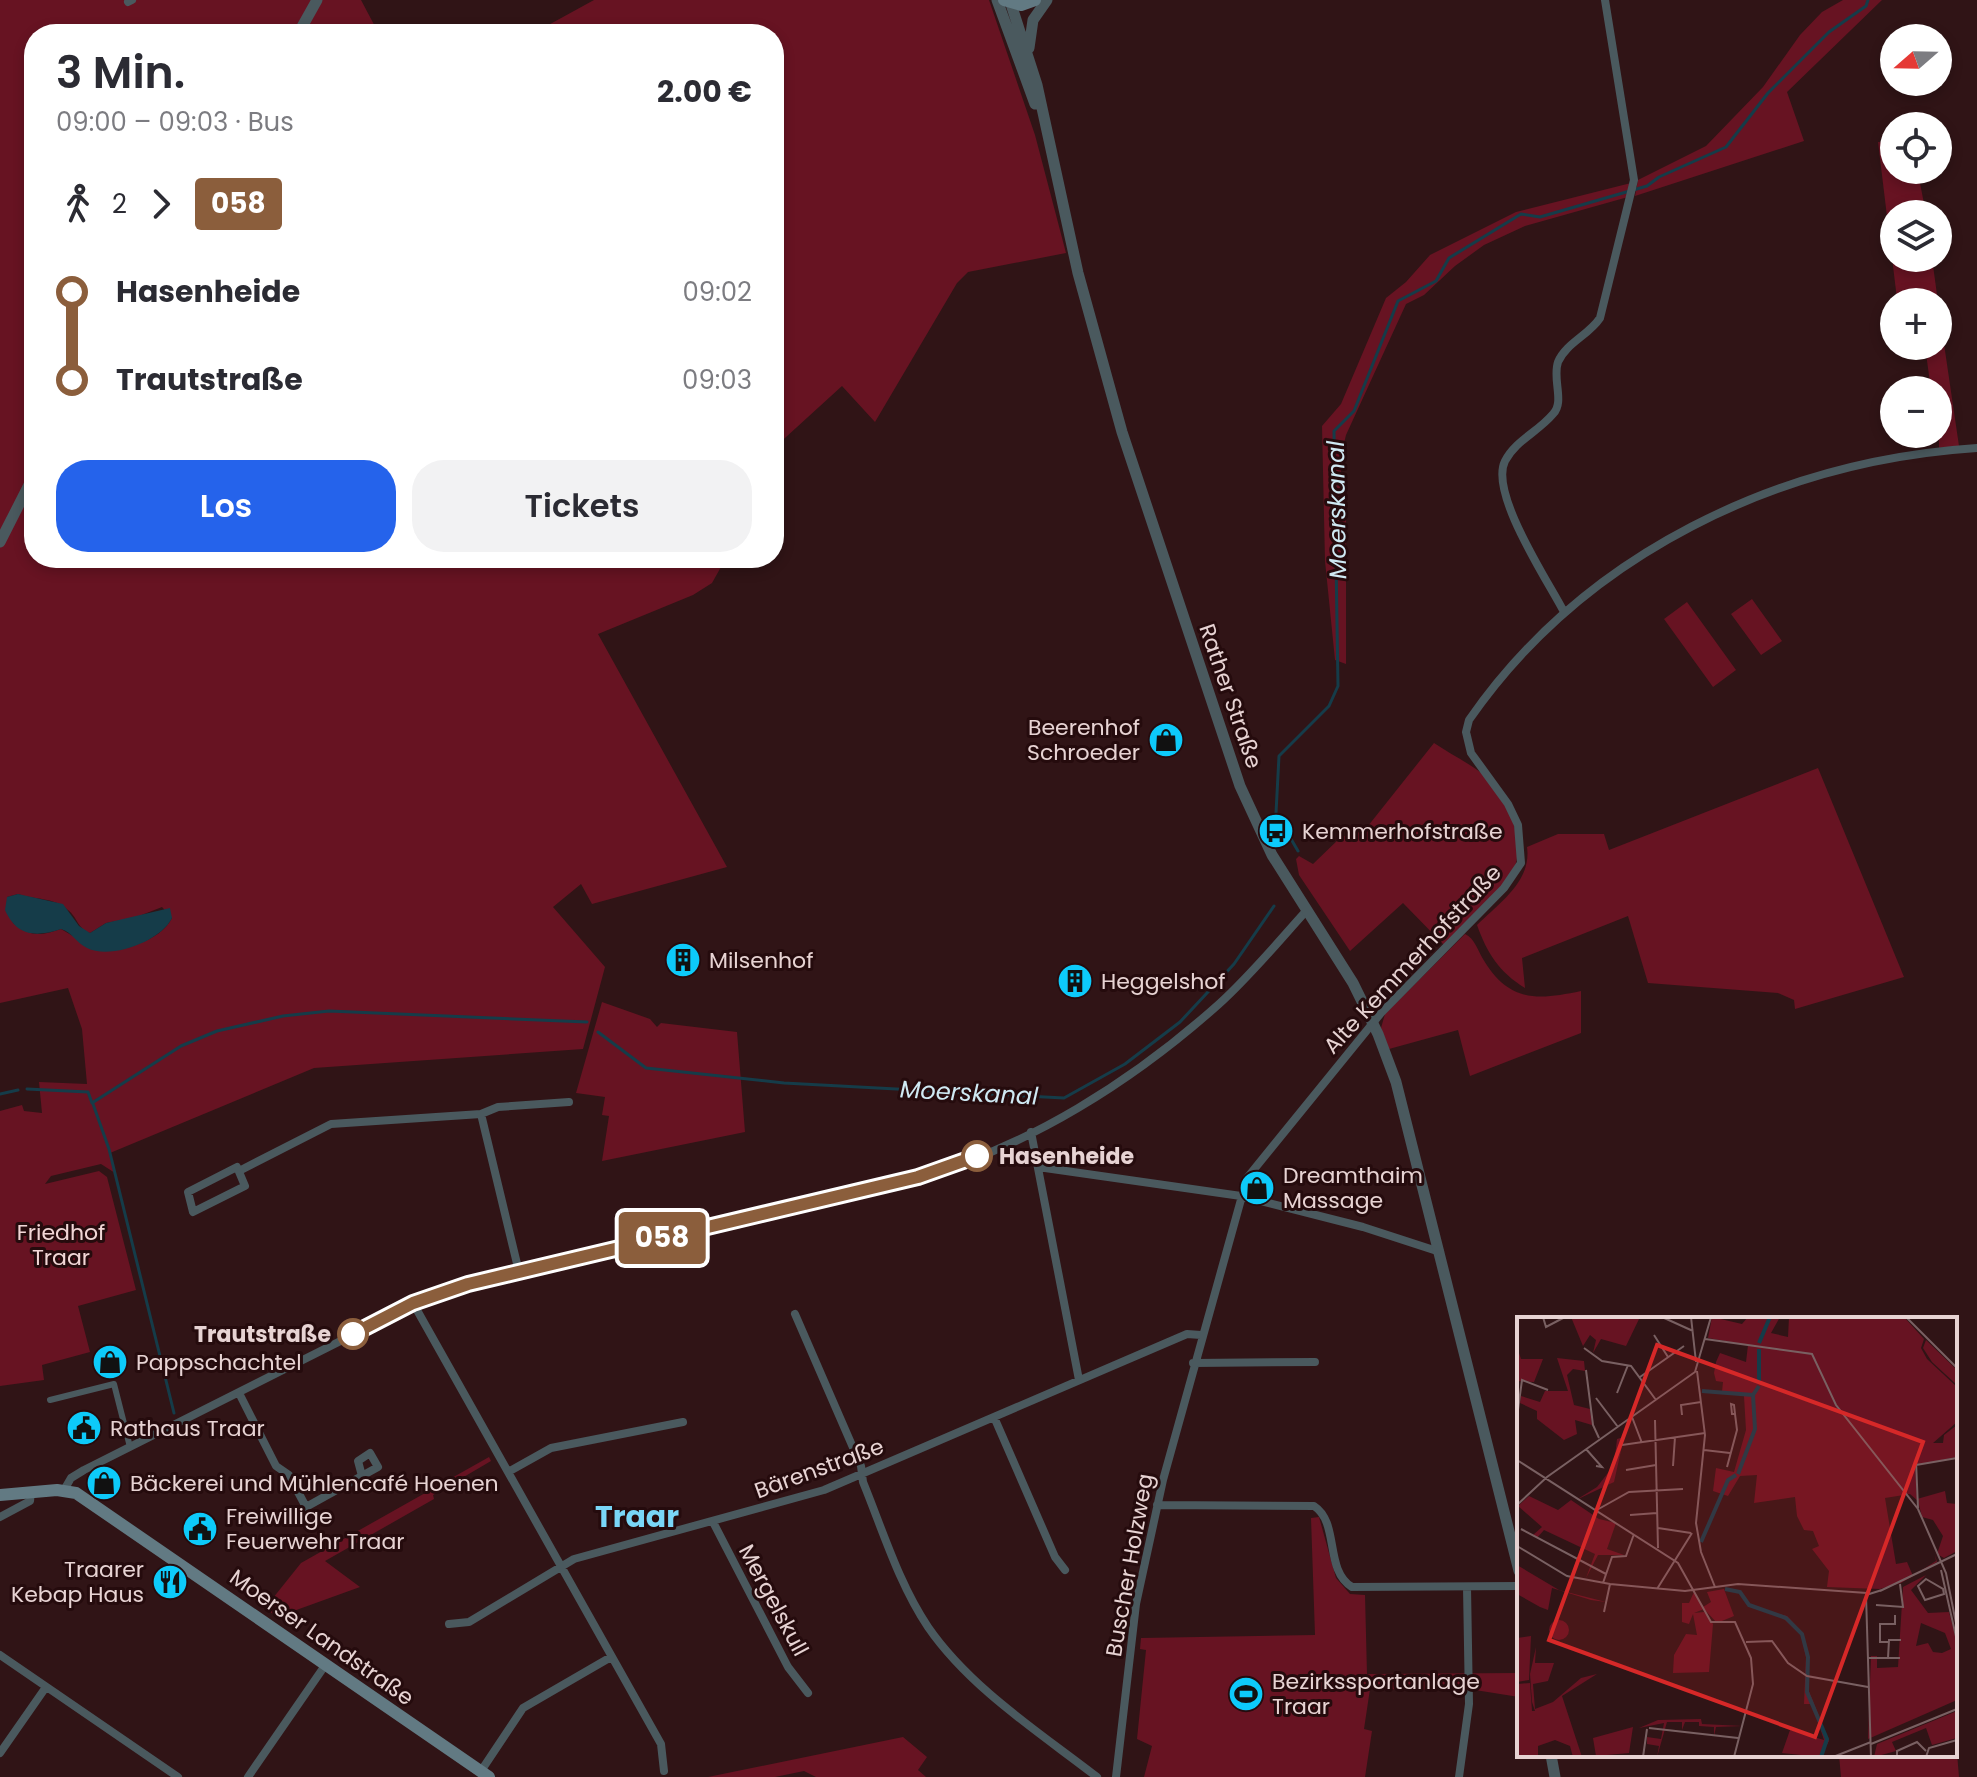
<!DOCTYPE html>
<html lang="de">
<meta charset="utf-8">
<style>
:root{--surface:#fff;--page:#f2f2f3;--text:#2b2b33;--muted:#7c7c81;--accent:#2563eb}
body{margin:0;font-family:Poppins,sans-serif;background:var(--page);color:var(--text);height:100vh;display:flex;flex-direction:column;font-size:30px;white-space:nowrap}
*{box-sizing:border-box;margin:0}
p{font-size:26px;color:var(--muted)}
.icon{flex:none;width:44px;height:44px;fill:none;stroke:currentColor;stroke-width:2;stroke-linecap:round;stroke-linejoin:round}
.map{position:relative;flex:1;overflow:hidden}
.panel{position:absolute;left:24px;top:24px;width:760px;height:544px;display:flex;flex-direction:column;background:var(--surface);border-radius:32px;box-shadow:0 4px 12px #0003}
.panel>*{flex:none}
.badge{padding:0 16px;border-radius:6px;font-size:28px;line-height:52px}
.needle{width:52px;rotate:250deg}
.controls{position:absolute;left:1880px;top:24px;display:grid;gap:16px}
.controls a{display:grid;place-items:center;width:72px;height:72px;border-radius:50%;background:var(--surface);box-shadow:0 4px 12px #0003;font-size:40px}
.map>.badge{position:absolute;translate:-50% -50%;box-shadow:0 0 0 4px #fff}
.legs{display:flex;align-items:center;gap:12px;height:88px;padding:0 32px;font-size:26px}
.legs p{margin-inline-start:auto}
.head{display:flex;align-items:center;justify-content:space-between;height:136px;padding:0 32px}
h1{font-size:44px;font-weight:600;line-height:60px}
.primary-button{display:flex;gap:16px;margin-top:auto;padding:16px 32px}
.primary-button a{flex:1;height:92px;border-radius:32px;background:var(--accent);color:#fff;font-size:32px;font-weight:600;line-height:92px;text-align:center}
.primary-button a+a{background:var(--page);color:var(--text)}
ul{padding:0 32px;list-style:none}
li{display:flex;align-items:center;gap:28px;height:88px;font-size:30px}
li i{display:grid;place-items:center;width:12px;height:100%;margin:0 10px;background:currentColor}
li i::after{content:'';width:20px;height:20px;margin:-10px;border:6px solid;border-radius:50%;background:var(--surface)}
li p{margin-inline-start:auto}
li:first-child i{background:linear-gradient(#0000 50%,currentColor 0)}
li:last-child i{background:linear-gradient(currentColor 50%,#0000 0)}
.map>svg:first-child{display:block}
.green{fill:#671322;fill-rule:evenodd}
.water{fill:#153c49}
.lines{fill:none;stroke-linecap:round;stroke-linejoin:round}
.stream{stroke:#153c49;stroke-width:3}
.pedestrian{stroke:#4a595e;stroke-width:6}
.minor{stroke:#4a595e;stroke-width:8}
.tertiary{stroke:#4a595e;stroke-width:11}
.secondary{stroke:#627a83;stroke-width:12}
.line-1-casing{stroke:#fff;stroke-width:18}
.line-1{stroke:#8b5e3c;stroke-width:12}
.stop-1-dot{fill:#fff;stroke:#8b5e3c;stroke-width:4}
.labels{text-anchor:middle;stroke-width:6;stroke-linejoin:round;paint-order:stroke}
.street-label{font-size:22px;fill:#e7d3d3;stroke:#250b0d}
.poi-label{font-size:22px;fill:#e7d3d3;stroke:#250b0d;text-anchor:start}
.stop-label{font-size:22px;font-weight:bold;fill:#e7d3d3;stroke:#250b0d;text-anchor:start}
.park-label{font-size:22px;fill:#f1d6d6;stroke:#250b0d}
.water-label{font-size:24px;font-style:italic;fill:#cfe9f3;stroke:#250b0d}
.district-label{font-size:30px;font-weight:bold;fill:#79d6f7;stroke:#250b0d}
.inset-river{fill:none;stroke:#153c49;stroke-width:4}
.inset-road{fill:none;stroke:#796062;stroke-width:2}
.view{fill:#d62828;fill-opacity:0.15;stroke:#d62828;stroke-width:4}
.inset-edge{fill:none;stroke:#e7d3d3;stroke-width:4}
</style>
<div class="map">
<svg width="1977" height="1777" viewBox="0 0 1977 1777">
<rect width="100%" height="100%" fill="#301416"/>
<!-- green -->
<path class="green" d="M0,0H361L379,34H34V558H726L712,583L693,595L598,634L727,867L592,904L581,884L553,907L605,967L583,1049L314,1068L110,1153L115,1173L101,1164L51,1176L45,1184L99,1171L107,1177L136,1290L78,1306L90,1352L42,1365L44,1380L0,1386V1111L22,1105L24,1111L42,1113L39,1082L87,1084L82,1029L68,988L0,1003ZM18,894C35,900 54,897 68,910C78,918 77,928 90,933L106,923L134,918L162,907L172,918C160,942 123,950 98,951L61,929C40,936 31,937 13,923L7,897Z
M594,0H989L1035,135L1066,253L968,272L957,283L875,422L842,386L774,448V34H532Z
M1843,0H1882L1787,92L1804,141L1635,196L1638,180L1706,146L1763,87L1800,35L1822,12Z
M1878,142L1894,143V170H1922L1920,183L1926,214H1894V258H1932L1938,302L1897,299Z
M1631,183L1628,197L1525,226L1484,245L1455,266L1424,295L1406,304L1346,435L1341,456V488L1346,503V664L1335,660L1325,561L1322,426L1341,404L1386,298L1406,282L1430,255L1516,212Z
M1938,303L1959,446L1939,448L1938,390H1931L1925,346H1938Z
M1752,599L1782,641L1761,655L1731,614Z
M1687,602L1736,670L1713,687L1664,619Z
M1434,743C1449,753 1468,763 1480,772C1507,793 1531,848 1509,878C1491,902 1465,923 1444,945L1403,903L1350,951L1299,875L1296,859L1299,856L1313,864L1341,837L1364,831Z
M1818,768L1904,977L1795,1009L1794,1000L1778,993L1648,983L1628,916L1522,958L1525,988C1499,972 1487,953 1477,925C1499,903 1532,881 1527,847L1558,834H1604L1609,850Z
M1465,934C1475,939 1477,949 1483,959C1509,1003 1538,1000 1581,991V1033L1470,1076L1458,1030L1389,1049L1381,1028L1385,1014Z
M602,1002L650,1019L657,1027L661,1023L737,1032L745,1132L602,1161L609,1116L602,1115L605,1097L576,1093Z
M489,1457L491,1461L433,1495L434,1499L325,1561L360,1587L277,1617L265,1608L301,1563Z
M1319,1517L1336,1578L1350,1594L1365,1595L1367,1674L1519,1673V1697L1475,1690L1370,1689L1364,1729L1372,1731L1365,1777H1144L1152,1746L1137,1739L1146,1650L1140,1649L1141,1638L1315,1635L1311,1518Z
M1955,1729L1959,1777H1841L1839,1755H1955Z
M903,1737L927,1757L918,1770L926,1777H816L804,1771L775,1777H708Z"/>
<!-- water -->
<path class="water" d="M18,894L63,904L79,926L90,933L106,923L170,908L172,918C161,941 111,960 87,948C76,943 72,932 61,929C37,937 17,937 5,910L7,897Z"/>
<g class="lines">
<!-- stream -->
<path class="stream" d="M1298,851L1276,813L1279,756L1329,706L1338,686L1334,431L1354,411L1398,301L1436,281L1449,258L1521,214L1540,217L1647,186L1659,177L1726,147L1768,93L1829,32L1866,6L1868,0
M598,1032L646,1068L784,1083L1064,1098L1125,1064L1180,1022L1234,964L1274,906
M27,1089L88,1092L92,1103L181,1046L217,1031L283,1016L329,1011L587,1022
M0,1094L18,1090
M93,1104L109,1149L174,1413"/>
<!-- pedestrian -->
<path class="pedestrian" d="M50,1400L114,1384L130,1447"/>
<!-- minor -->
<path class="minor" d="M128,2L132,0
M1564,612C1548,581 1489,493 1505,461C1516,440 1538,432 1553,414C1565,402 1552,379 1558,362C1566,343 1589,335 1600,318L1634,180L1605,0
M481,1114L519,1272
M1031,1132L1079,1380
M237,1167L245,1186L193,1212L188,1192Z
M1038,1167L1241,1196L1363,1227L1440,1252
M239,1171L331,1124L481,1114L498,1107L569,1102
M413,1303L661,1744L664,1771
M795,1314L861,1466L863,1482C883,1531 899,1584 928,1627C970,1688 1039,1732 1097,1777
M1193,1363L1315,1362
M239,1393L276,1466L289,1475L306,1507L378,1467L370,1453L358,1461L362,1476
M994,1417L1055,1557L1065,1570
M508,1472L551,1448L683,1422
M64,1490L71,1478L84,1470L426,1298L468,1284L918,1177C1028,1148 1134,1080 1219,1004C1250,976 1278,942 1307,910
M1157,1505L1314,1506C1340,1523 1324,1570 1352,1587L1519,1586
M0,1517L30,1501L31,1492
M713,1522L788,1667L808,1693
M449,1624L469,1622L574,1559L824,1490L1187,1334L1201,1335
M0,1655L178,1777
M0,1753L46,1687
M481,1771L523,1708L611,1657
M248,1777L326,1664
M1116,1777L1136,1604L1163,1480L1247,1178L1381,1013L1504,888L1521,863L1518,825L1508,804L1471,753L1466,732L1469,720C1584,554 1778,461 1977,448
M1459,1777L1469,1704L1467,1587"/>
<!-- tertiary -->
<path class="tertiary" d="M997,0L1035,104
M1011,4L1037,85L1078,273L1122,432L1240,786L1272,855L1353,983L1378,1034L1396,1082L1519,1571
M298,34L317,0
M1029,48L1033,20L1047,0
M0,542L34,475
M1551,1755L1555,1777"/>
<!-- secondary -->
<path class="secondary" d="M1004,0L1021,5L1035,0
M0,1495L57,1490L76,1493L489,1777"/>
</g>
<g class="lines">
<defs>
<path id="line-1" d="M353,1334L413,1303L468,1284L918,1177L977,1156"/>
</defs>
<!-- line-1 casing -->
<use href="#line-1" class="line-1-casing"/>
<!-- line-1 -->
<use href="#line-1" class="line-1"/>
</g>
<!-- icons -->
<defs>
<symbol id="shop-disc" viewBox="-11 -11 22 22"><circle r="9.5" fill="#0dcafa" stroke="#250b0d"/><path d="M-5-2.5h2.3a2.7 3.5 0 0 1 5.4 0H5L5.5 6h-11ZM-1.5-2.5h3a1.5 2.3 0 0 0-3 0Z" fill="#111"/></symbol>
<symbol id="bus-disc" viewBox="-11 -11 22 22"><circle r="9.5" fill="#0dcafa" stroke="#250b0d"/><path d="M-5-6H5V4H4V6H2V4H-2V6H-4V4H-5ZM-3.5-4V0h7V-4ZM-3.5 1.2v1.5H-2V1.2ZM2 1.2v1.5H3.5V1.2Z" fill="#111"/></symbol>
<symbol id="building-disc" viewBox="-11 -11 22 22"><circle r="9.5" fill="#0dcafa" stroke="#250b0d"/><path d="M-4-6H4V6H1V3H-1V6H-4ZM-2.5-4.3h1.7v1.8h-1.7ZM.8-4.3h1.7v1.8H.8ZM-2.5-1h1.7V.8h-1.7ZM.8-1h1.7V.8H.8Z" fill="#111"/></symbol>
<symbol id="civic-disc" viewBox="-11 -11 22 22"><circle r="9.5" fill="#0dcafa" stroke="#250b0d"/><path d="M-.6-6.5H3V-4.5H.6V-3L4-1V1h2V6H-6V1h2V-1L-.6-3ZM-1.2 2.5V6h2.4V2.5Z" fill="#111"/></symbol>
<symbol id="restaurant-disc" viewBox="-11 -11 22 22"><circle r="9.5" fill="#0dcafa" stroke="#250b0d"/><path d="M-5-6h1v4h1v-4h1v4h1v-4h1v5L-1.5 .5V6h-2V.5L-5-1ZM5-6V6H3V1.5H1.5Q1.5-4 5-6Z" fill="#111"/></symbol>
<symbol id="stadium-disc" viewBox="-11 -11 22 22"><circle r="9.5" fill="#0dcafa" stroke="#250b0d"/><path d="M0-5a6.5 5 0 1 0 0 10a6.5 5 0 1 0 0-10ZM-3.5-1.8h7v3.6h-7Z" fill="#111"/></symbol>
</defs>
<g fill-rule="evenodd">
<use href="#shop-disc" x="1146" y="720" width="40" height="40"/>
<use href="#bus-disc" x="1256" y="811" width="40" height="40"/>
<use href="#building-disc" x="663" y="940" width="40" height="40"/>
<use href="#building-disc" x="1055" y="961" width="40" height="40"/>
<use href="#shop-disc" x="1237" y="1168" width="40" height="40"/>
<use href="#shop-disc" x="90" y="1342" width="40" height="40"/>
<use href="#civic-disc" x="64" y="1408" width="40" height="40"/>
<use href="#shop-disc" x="84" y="1463" width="40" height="40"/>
<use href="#civic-disc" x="180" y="1509" width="40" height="40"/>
<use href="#restaurant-disc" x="150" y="1562" width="40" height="40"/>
<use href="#stadium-disc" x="1226" y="1674" width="40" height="40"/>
</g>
<!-- markers -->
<g class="stop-1-dot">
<circle cx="977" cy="1156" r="14"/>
<circle cx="353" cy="1334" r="14"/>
</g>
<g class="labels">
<!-- street labels -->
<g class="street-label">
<text transform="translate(1231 696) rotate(71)" y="8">Rather Straße</text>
<text transform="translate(1412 959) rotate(-47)" y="8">Alte Kemmerhofstraße</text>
<text transform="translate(819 1468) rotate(-20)" y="8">Bärenstraße</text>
<text transform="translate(1129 1565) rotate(-80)" y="8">Buscher Holzweg</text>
<text transform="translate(774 1600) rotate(62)" y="8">Mergelskull</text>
<text transform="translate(322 1637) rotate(35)" y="8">Moerser Landstraße</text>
</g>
<!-- poi labels -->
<g class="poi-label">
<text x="1140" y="735" text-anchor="end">Beerenhof<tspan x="1140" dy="25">Schroeder</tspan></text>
<text x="1302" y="839">Kemmerhofstraße</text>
<text x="709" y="968">Milsenhof</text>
<text x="1101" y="989">Heggelshof</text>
<text x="1283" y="1183">Dreamthaim<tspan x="1283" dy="25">Massage</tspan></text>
<text x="136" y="1370">Pappschachtel</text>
<text x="110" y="1436">Rathaus Traar</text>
<text x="130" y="1491">Bäckerei und Mühlencafé Hoenen</text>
<text x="226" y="1524">Freiwillige<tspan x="226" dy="25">Feuerwehr Traar</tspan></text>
<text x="144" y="1577" text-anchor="end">Traarer<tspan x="144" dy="25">Kebap Haus</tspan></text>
<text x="1272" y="1689">Bezirkssportanlage<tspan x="1272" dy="25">Traar</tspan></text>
</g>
<!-- stop labels -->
<g class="stop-label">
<text x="999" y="1164">Hasenheide</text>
<text x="331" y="1342" text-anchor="end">Trautstraße</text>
</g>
<!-- park labels -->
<g class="park-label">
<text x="61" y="1240">Friedhof<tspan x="61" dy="25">Traar</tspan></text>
</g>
<!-- water labels -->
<g class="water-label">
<text transform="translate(1337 510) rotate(-91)" y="8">Moerskanal</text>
<text transform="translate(969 1093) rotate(3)" y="8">Moerskanal</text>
</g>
<!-- district labels -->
<g class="district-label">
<text x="637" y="1527">Traar</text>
</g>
</g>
<!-- overview -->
<g transform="translate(1517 1317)">
<rect width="440" height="440" fill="#301416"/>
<path d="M54,0H123L109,29L84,22L76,36L79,23L73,18L66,29ZM195,0L225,7L231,0H263L254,16L271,20L272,0H387L407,22L404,31L410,42L440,70V105L416,126H426L427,118L440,108V140L398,148L400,182L428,174L430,186L440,187V234L427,241L420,237L426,219L416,203L405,200L401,184L393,177L368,181L379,247L390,245L396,259L419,244L418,238L420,245L384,266L363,272L310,270L312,254L295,232L302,229L296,214L287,213L280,199L278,180L237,186L240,158L223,159L211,179L196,174L199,151L217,155L229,113L227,79L205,75L206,65L199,64L197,56L199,45L203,36L229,45L231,28L191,21ZM409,23L440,53V68L415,45L406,31ZM0,30L4,42H26L17,65L0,64ZM40,41L67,44L68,54L56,52L50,58L57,88L73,92L75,108L58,103L60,117L47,123L20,102V94L3,86L4,79L23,85L28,74H51ZM107,120L97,165L59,183L80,170L97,148L100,122ZM12,179L41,193L54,183L82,202L99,206L90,232L107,238H81L69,261L78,237L27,213L20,221L16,218L25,210L1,189ZM0,248L42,273L89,285L74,283L35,271L31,293L23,290L0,277ZM409,258L394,273L411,296L432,295L440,326V383L351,422L354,339H360V351L381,350L386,270ZM404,306L428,316L434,332L425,336L416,335L411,326L399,329ZM207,272L217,299L200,306L187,292L177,296L187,295L196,307L192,355L156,356L157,338L169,317L180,318L176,297L172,307L165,305V286H172L177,275L186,290L194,285L190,275ZM233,290L270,299L286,316L292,340L291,372L312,424L303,440L265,436L273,413L307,423L295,387H287L289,340L284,318L265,300ZM32 313a10 10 0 1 1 20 0a10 10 0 1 1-20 0ZM14,319L12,363L0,365V321ZM19,330L18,346H37L31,364L16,367L18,392L36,385L64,361L80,357L45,379L65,440H56L53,429L38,423L21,429V440H0V367L13,366L15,394H18L15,385L13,357ZM440,394V421L415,428L409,411L375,425L379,434L357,440L360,427ZM184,402L185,407L226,409L199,410L197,419V410L182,409V405H168L165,413V405H150L140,440L142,429L130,427V420L144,422L147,406L122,411L141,403ZM116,410L112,436L79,439L76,421Z" fill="#671322" fill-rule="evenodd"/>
<path class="inset-river" d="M242,26L253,0M242,67V32M185,74L236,78M221,157L238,112L236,78L242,69M184,225L211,163L219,158M208,272L223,275L232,288L269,301L285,317L291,340L290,375L310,422L304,440"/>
<path class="inset-road" d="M26,0L29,10L48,0M145,0L176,14M174,0L179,45M389,0L440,51M137,18L151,40M188,22L295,37L319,88L401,192L429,256L440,311M67,31L85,44L114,49L139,83M69,53L76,108L82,121M180,54L188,118L179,206L184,235L198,270M123,60L167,29M100,76L111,48M79,81L101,110M214,87L217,88L218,97H215ZM165,98L164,88L184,85M0,100L5,63L31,73M115,100L125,126M138,103L141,231M105,128L188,116M69,132L85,150L79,149M187,133L213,136M0,143L161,246L194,305H218L234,341L236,367L217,440M399,144L401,191M399,148L440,141M156,149L158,120M210,150L220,113L218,97M109,153L139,148M0,188L30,160L178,55L194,0M78,194L112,175L166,172M113,198L140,196M141,211L174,216M4,212L89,257M0,229L50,259L93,267L168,274L221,267L350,276M424,253L440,324M409,262L426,272L427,277L408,283L401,269ZM86,266L95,240L109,239L117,217M140,272L175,216M363,274L440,237M359,288L386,290L383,267M87,295L93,267M229,325L255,324L271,346L290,359L351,370M372,325H363V307H378V298M351,341H383M371,341L372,323H384M132,411L221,421M354,427L440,392M126,440L130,412M168,440H204M316,440L354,425M354,440L349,278L365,273M380,440V434L400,425L409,434M409,440L412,431L440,423"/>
<path class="view" d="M140,28L406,125L298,420L32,323Z"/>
<rect width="440" height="440" class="inset-edge"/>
</g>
</svg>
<div class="controls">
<a><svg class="needle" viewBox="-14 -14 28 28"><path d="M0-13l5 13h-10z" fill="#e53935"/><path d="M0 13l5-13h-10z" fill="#7c7c81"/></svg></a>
<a><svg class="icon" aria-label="locate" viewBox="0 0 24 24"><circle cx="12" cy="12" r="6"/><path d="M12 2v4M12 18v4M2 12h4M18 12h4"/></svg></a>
<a><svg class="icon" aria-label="layers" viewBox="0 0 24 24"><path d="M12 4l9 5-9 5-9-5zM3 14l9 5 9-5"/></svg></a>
<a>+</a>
<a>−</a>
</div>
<b class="badge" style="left:662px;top:1238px;background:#8b5e3c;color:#fff">058</b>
<section class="panel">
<div class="head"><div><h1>3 Min.</h1><p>09:00 – 09:03 · Bus</p></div><b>2.00 €</b></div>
<div class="legs"><svg class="icon" aria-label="walk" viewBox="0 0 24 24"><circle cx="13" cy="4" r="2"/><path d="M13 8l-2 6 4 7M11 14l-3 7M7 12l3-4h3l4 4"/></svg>2<svg class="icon" aria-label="forward" viewBox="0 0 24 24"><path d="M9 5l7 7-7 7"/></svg><b class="badge" style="background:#8b5e3c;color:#fff">058</b></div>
<ul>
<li><i style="color:#8b5e3c"></i><b>Hasenheide</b><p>09:02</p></li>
<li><i style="color:#8b5e3c"></i><b>Trautstraße</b><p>09:03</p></li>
</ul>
<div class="primary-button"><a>Los</a><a>Tickets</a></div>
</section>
</div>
